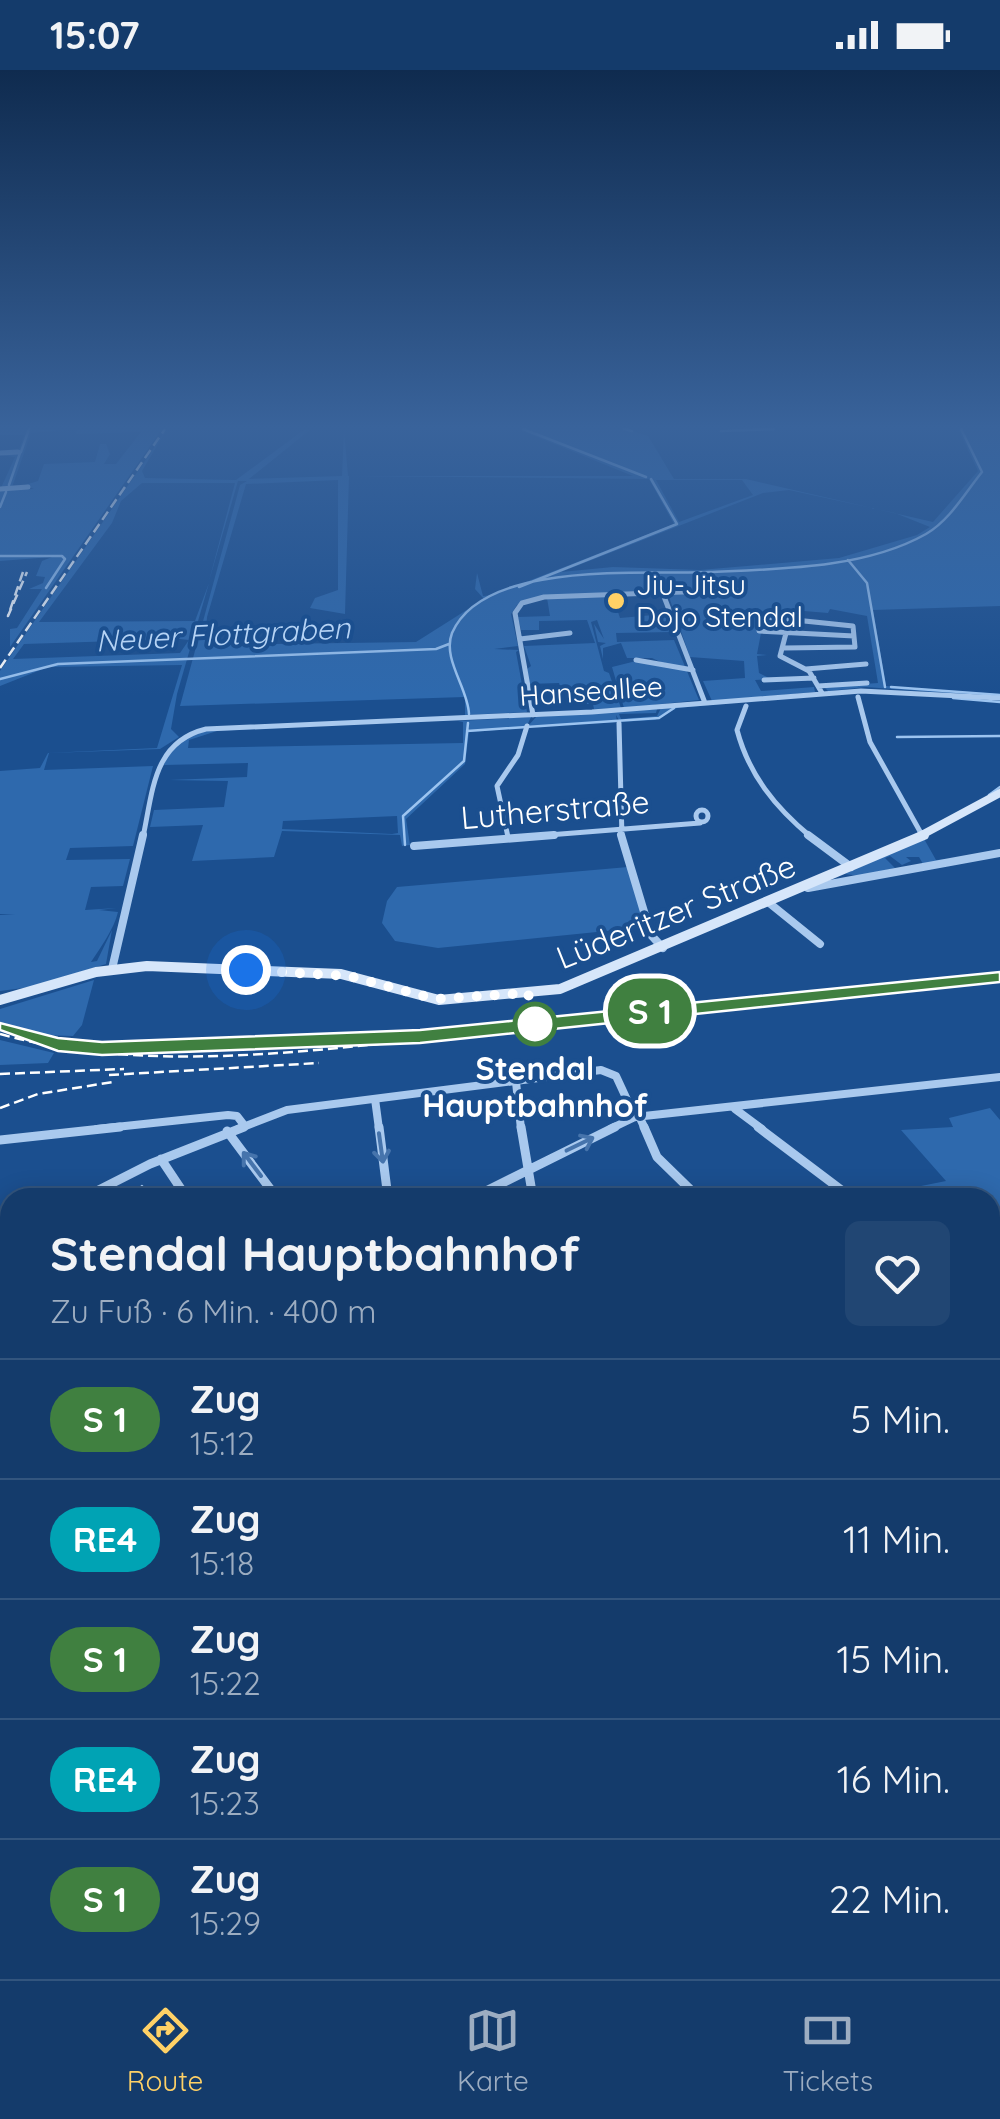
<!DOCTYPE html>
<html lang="de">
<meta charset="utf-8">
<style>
:root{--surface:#143b6b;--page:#214673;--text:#f1f3f6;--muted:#9dadc1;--line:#33557e;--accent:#ffd166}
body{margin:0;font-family:Quicksand,sans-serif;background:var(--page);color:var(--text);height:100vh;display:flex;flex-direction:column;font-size:38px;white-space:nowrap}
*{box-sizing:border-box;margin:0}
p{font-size:32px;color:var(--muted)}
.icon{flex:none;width:55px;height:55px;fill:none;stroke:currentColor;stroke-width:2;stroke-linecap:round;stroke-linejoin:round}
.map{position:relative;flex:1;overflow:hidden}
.details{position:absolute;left:0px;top:1118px;width:1000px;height:792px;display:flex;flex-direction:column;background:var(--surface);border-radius:30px 30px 0 0;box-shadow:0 5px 25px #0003,0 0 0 2px var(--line)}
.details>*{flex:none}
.badge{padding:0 20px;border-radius:32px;font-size:35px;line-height:65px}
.you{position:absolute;width:50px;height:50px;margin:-25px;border:8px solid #fff;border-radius:50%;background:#1a73e8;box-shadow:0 0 0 15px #1a73e833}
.map>.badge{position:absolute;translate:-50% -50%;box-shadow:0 0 0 5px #fff}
.round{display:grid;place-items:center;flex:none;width:105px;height:105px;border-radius:15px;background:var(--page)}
.head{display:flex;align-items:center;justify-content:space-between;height:170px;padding:0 50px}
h1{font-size:48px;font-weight:800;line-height:75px}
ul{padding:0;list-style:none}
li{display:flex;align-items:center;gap:30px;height:120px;padding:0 50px;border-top:2px solid var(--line)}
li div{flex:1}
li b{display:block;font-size:38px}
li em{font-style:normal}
li .badge{min-width:110px;font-weight:700;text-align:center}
.status{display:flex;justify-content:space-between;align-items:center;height:70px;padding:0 50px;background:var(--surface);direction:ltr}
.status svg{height:28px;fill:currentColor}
.tab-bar{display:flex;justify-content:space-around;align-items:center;height:140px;border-top:2px solid var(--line);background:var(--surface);font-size:28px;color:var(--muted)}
.tab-bar a{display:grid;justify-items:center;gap:5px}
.tab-bar .on{color:var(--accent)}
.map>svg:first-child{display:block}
.green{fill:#2e69ad;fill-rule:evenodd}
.water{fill:#3c6290;stroke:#9cc4f0;stroke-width:2.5}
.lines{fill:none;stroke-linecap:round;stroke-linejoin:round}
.stream-far1{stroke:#9cc4f0;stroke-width:2.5}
.stream{stroke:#9cc4f0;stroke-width:4}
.street-far3{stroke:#a9c9ee;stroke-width:5}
.street-far2{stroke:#a9c9ee;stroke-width:8}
.street-far1{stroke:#a9c9ee;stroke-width:9}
.street{stroke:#a9c9ee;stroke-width:11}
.secondary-far1{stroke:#d6e6fa;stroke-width:8}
.secondary{stroke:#d6e6fa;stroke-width:10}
.rail{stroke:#fff;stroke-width:2.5;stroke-dasharray:10 5;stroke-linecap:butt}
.oneway{stroke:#4674ac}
.line{fill:#408040;stroke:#fff;stroke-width:2.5}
.walk{stroke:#fff;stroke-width:10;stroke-dasharray:0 18}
.poi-dot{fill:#ffd166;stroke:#1b4f8f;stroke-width:4}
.stop-dot{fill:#fff;stroke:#408040;stroke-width:5}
.labels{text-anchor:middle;stroke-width:8;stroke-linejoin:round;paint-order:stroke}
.far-poi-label{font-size:28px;fill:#fff;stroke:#1b4f8f;text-anchor:start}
.far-street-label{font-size:28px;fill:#fff;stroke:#1b4f8f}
.far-water-label{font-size:30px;font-style:italic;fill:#b5d3f5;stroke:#1b4f8f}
.street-label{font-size:32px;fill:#fff;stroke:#1b4f8f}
.stop-label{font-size:32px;font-weight:bold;fill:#fff;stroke:#1b4f8f}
</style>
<div class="status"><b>15:07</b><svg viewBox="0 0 49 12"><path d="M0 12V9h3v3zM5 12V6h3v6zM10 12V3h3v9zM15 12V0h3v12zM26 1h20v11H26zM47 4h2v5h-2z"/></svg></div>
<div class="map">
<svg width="1000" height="1909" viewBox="0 0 1000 1909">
<rect width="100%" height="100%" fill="#1b4f8f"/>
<!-- green -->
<path class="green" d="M0,359H75L31,363L11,420L34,419L25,415L38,411L44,394L95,392L100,374H106L110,384L104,394H116L141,362L76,364L77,359H162L10,577V559L17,558L42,519H29L43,513L45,507L36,506L42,491L52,487L0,491V420L15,387L0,385L18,383L24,365H0Z
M167,359L142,401L145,408L236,410L305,359H311L249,409L342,406L344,359L348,406H633L517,359H626L648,366L674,409H746L933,452L978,401L958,359H1000V536L873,540L886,616L1000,624V627L866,617L828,621L824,617L878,613L867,546L830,539L828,543L804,541L803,548L786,547L788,558L783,561V548L761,547L762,559H756L761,563L757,584L767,585L757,586L759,603L771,609L755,610L761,621L814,617L815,622L712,631L703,611L745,608L744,591L690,587L668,524L536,527L517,535L511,544L518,576L494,579L519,580L516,582L527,642L465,645V627L180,636L240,415L247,411H238L209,511L235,413H142L121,431L112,453L39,552L195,551L209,513L177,624L171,659L179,667L160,679L49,683L44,700L153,696L133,776L70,778L66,790L130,789L123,816L91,817L85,840L117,838L99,840L118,842C114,859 101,877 91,892L97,891L112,860L106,894L31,917L0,921V845L15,844H0V701L40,698L48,683L157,678L182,595L48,597L0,616V601ZM349,406L649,409L674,454L493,525L483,526L477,503L475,519L484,529L416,572L205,575L207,547L246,414L338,410V520L315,528L310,538L345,544ZM656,410H742L753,425L679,452ZM789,420L895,443L930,457L917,465L839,488L700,500L613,497L561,502L763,423ZM180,569L189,570L180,583L13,589L24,574Z
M620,526L625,536H616L620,548L665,544L672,562L616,563L617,572L674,570L699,630L624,638L612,597L636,591L673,598L652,588H627L621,573L603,578V589L600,576L606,573L598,572L594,554L604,569L597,550L591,552L604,601L609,603L621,638L594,639L593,634H587L583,619H561L559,613L529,614L527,599L531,596L524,576L595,573L587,550L539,551V560H521L518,547L550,546L547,528Z
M745,632L677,638L655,650L620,652L616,645L617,652L528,656L536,647L657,639L656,643L619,644L621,649L657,646L661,638Z
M531,647L526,658L469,662L465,694L406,749L410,775L402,776L400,765L282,761L274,787L192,791L203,755L150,757L154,740L224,737L228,711L169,710L247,707L248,693L164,695C177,650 242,659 278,658L217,661L189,670L188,678L463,673V652L458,651ZM397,746L398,763L392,764L282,759L283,751Z
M923,767L936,790L951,789L923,794L919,787H906L911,791L902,795L890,786L885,788L895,798L859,806L845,804Z
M628,797L646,857L438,878L395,871L382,853L387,831L397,817Z
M94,910L82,955L73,966L38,965L0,954V939Z
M0,970L54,983L48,993L0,995Z
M990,1038L1000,1050V1501H990V1128L906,1127L901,1120L946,1111L901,1060L953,1057L949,1048Z
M1000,1558V1655L990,1641V1564Z"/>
<!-- water -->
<path class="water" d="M1000,1151V1379L990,1385V1154Z"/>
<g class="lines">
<!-- stream-far1 -->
<path class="stream-far1" d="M523,359L646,407
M624,359L632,361
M721,361L774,359
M21,382L29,359
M9,415L20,383
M0,437L6,422
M0,486H62L65,489L46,518
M848,490L867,513L885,617
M519,517L677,454L651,409
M0,609L58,594L436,579L449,574
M891,617L1000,625
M953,628L1000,632
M469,644C468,618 442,589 452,563C484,489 646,505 709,502C778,499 864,499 926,464C950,450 965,423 982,402L961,359
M467,661L659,648L674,638
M897,667L1000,666
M989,725L1000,717
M405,775L403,746L464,691L468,653
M135,1128L142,1116
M0,1272L10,1270"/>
<!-- stream -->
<path class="stream" d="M990,1491L1000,1492"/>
<!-- street-far3 -->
<path class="street-far3" d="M0,383L18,382
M0,419L28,417
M663,524L705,633
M756,546L853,556L855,577L784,578
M790,548L780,586L809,601L822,623
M759,561L854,566
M520,569L570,563
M636,590L693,600
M806,599L866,594
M764,610L814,608
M818,616L867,613
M858,627L870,672L922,765
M746,636L737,660C749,705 775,737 811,767
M533,645L515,543L522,533L544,527L737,520
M619,653L622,767
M696 746a6 6 0 1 1 12 0a6 6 0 1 1-12 0Z
M143,767C153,721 153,672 206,659L592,642L861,621L1000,628
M508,767L497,716L518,685L527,656
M523,767L700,753"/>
<!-- street-far2 -->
<path class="street-far2" d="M621,765L651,865L663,878
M808,765L851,797
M414,776L554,765
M808,818L1000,783
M768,832L820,874
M112,899L143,765
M516,1012L521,1059
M375,1029L379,1059
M735,1039L762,1059
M640,1048L645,1059
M97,1059L228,1045L237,1046L244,1055
M238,1059L287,1040L601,1000L616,1006L635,1047
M610,1059L635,1047L1000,1007"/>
<!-- street-far1 -->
<path class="street-far1" d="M379,1057L388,1128
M521,1057L533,1128
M644,1057L657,1087L699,1128
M758,1057L852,1128
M227,1061L277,1128
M0,1070L120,1057
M161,1089L187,1128
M83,1128L150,1094L244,1057
M472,1128L615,1057
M670,1128L689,1118
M0,1175L10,1170
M0,1248L10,1246
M0,1356L10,1354"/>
<!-- street -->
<path class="street" d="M0,1657L10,1650
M990,1788L1000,1802
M313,1900L316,1909
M744,1900L753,1909
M186,1909L198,1900
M521,1909L540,1900"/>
<!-- secondary-far1 -->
<path class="secondary-far1" d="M918,767L1000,723"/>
<!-- secondary -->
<path class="secondary" d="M0,930L96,902L147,896L341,904L439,930L560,919L924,765"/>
<!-- rail -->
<path class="rail" d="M23,502L8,546L27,502
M0,598L165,359
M0,964C154,1007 331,978 488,962C659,945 829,928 1000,911
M0,1004L124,999
M109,1005L319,993
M0,1038L38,1024L113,1012"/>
</g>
<!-- one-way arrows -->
<defs><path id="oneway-shaft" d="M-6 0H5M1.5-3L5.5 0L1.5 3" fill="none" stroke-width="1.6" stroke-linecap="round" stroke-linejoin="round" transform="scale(2.5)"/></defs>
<g class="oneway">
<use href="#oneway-shaft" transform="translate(580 1074) rotate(-26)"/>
<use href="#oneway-shaft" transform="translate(381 1078) rotate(82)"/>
<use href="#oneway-shaft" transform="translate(252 1094) rotate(-127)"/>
</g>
<!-- sky -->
<linearGradient id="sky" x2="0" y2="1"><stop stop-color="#0f2b4f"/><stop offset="0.57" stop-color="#39639b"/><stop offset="1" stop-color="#39639b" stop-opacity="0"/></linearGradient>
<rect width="1000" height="626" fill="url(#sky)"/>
<!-- line -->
<path class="line" d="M1000,902V912L420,973L102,985L58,981L0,960V953L58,968L102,972L420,960Z"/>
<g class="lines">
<!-- walk -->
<path class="walk" d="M246,900L349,906L435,929L528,923L535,954"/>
</g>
<!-- markers -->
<circle class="poi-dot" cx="616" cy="531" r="10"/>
<circle class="stop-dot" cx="535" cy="954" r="20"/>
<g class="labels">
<!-- far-poi labels -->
<g class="far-poi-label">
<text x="636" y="525">Jiu-Jitsu<tspan x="636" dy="32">Dojo Stendal</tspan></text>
</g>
<!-- far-street labels -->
<g class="far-street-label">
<text transform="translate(591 621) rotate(-4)" y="10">Hanseallee</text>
</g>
<!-- far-water labels -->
<g class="far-water-label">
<text transform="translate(223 565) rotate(-3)" y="10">Neuer Flottgraben</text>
</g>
<!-- street labels -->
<g class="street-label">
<text transform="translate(555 740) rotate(-5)" y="11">Lutherstraße</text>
<text transform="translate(676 842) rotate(-22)" y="11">Lüderitzer Straße</text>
</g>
<!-- stop labels -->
<g class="stop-label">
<text x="535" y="1010">Stendal<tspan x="535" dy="37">Hauptbahnhof</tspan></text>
</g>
</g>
</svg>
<div class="you" style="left:246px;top:900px"></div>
<b class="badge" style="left:650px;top:941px;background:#408040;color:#fff">S 1</b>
<section class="details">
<div class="head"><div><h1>Stendal Hauptbahnhof</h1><p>Zu Fuß · 6 Min. · 400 m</p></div><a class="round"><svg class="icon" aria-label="heart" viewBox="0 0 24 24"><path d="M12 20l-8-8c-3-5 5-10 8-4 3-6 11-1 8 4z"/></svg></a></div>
<ul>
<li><span class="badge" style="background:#408040;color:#fff">S 1</span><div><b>Zug</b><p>15:12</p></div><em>5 Min.</em></li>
<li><span class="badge" style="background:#00a3b4;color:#fff">RE4</span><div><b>Zug</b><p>15:18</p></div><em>11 Min.</em></li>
<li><span class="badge" style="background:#408040;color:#fff">S 1</span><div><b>Zug</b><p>15:22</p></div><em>15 Min.</em></li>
<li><span class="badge" style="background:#00a3b4;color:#fff">RE4</span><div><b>Zug</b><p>15:23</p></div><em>16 Min.</em></li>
<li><span class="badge" style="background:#408040;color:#fff">S 1</span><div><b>Zug</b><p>15:29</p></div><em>22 Min.</em></li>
</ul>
</section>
</div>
<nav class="tab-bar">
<a class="on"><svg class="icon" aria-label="directions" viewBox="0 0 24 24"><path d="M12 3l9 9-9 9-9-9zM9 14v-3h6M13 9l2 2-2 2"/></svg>Route</a>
<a><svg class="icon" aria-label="map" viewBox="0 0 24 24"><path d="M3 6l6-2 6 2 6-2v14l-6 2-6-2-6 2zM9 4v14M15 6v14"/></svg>Karte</a>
<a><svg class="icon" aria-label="tickets" viewBox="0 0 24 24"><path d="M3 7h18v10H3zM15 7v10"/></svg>Tickets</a>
</nav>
